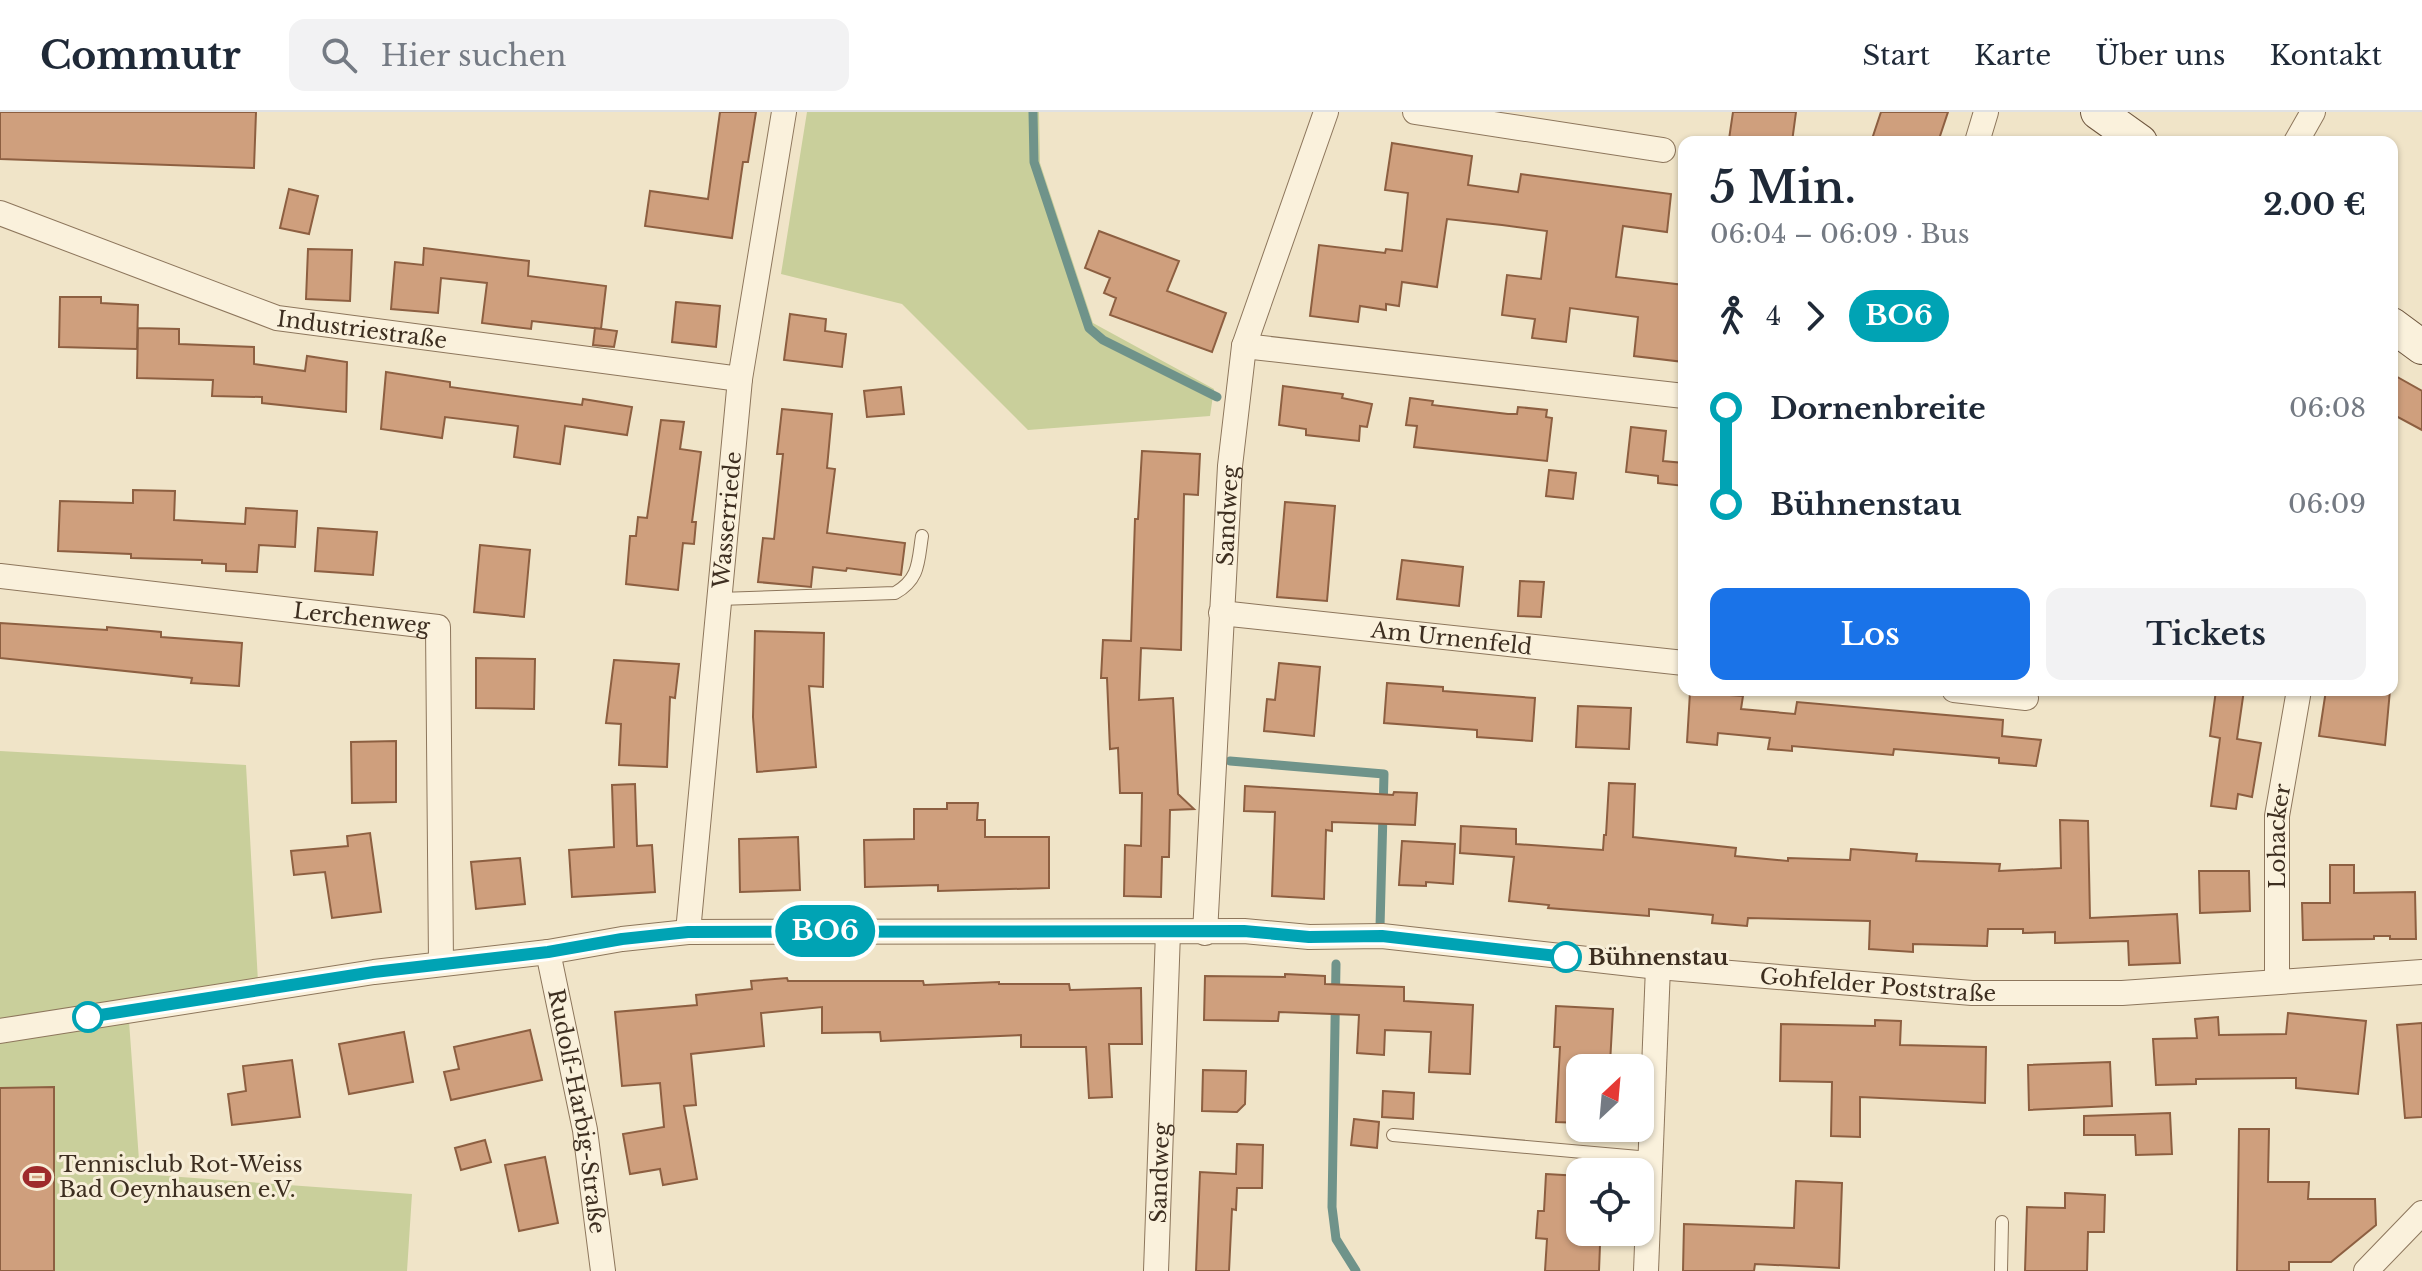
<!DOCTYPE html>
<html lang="de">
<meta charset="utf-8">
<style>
:root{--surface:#fff;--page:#f2f2f3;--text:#1f2937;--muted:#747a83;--line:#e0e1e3;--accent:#1a73e8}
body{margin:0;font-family:"Libre Baskerville",serif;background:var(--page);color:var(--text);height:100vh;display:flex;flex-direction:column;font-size:30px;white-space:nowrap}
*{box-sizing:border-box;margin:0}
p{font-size:26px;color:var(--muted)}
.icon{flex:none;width:44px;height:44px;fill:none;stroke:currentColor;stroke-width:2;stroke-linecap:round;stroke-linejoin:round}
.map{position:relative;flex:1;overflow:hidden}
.details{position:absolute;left:1678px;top:24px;width:720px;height:560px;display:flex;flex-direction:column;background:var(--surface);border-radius:16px;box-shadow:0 2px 6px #0004}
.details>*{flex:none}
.badge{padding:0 16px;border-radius:26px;font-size:28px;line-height:52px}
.needle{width:52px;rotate:26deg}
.controls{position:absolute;left:1566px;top:942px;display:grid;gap:16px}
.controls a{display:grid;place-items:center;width:88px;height:88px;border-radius:16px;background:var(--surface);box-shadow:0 2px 6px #0004;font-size:40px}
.map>.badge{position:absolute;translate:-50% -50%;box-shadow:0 0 0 4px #fff}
.legs{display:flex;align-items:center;gap:12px;height:88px;padding:0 32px;font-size:26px}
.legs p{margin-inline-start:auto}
.headline{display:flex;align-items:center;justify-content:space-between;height:136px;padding:0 32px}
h1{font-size:44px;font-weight:600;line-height:60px}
.cta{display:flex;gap:16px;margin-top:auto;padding:16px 32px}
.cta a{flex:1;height:92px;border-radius:16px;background:var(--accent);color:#fff;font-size:32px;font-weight:600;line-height:92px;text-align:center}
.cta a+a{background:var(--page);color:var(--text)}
ul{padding:0 32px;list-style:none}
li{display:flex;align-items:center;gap:28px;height:96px;font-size:30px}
li i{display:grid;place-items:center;width:12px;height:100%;margin:0 10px;background:currentColor}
li i::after{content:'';width:20px;height:20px;margin:-10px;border:6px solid;border-radius:50%;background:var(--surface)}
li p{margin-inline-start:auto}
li:first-child i{background:linear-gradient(#0000 50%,currentColor 0)}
li:last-child i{background:linear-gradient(currentColor 50%,#0000 0)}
header{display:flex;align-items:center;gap:48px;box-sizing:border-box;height:112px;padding:0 40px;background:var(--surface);border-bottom:2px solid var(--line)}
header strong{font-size:38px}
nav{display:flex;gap:44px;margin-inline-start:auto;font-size:28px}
.search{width:560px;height:72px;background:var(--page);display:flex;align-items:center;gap:20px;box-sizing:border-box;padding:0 28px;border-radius:16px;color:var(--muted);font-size:30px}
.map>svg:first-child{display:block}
.green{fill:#c9cf9b}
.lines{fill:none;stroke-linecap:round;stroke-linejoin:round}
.stream{stroke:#6f938a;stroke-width:9}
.building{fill:#cf9f7d;stroke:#8d5f41;stroke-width:2}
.lane-casing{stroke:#8d765c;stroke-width:14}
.street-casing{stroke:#8d765c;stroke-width:26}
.secondary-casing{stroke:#6f573f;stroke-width:36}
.lane{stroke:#faf1dc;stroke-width:12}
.street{stroke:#faf1dc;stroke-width:24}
.secondary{stroke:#faf1dc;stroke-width:34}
.line-1-casing{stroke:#fff;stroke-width:18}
.line-1{stroke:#00a3b4;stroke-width:12}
.stop-1-dot{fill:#fff;stroke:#00a3b4;stroke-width:4}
.labels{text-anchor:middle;stroke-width:6;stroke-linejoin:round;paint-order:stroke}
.street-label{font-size:22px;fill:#3d2e20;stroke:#f7eed8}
.stop-label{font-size:22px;font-weight:bold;fill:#3d2e20;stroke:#f7eed8;text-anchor:start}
.poi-label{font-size:22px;fill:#3d2e20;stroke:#f7eed8;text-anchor:start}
</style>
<header>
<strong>Commutr</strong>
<div class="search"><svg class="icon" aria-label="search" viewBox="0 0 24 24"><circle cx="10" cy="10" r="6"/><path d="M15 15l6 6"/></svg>Hier suchen</div>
<nav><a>Start</a><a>Karte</a><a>Über uns</a><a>Kontakt</a></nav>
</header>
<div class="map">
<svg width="2422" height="1159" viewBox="0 0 2422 1159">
<rect width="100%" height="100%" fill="#f0e4c8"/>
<!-- green -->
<path class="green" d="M807,0H1039L1040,51L1093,211L1214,277L1210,304L1028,318L902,192L781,162Z
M0,639L246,653L258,870L128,895L140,1062L412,1082L407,1159H0Z"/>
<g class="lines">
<!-- stream -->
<path class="stream" d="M1033,0L1034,50L1089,216L1103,228L1217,285
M1230,649L1384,662L1380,815
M1336,852L1332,1095L1336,1127L1356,1159"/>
</g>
<!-- building -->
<path class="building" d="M0,0H256L254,56L0,47Z
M720,0H756L748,50H743L732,126L645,114L650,79L708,87Z
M1733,0H1796L1792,30L1729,27Z
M1881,0H1948L1938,30H1871Z
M1392,31L1472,44L1468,73L1518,80L1521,62L1671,82L1667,120L1623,114L1616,165L1684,173V250L1634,244L1638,205L1570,196L1566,230L1532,226L1535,207L1502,203L1507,163L1541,167L1547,119L1502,113L1447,107L1437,175L1402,170L1399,194L1386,192V198L1360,194L1358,210L1310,204L1319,133L1385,141L1386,137L1402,139L1408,81L1385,78Z
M289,77L318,84L309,122L280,116Z
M1099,119L1179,149L1167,179L1226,201L1212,240L1110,203L1116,186L1104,181L1110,166L1085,156Z
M424,136L529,149L528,164L606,174L601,217L532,209L531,217L482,211L487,171L441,166L438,201L391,197L395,150L423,153Z
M308,137L352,138L350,189L306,187Z
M60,185H101V191L138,193L137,237L59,235Z
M676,190L720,194L716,235L672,230Z
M790,202L826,207L825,219L846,222L842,255L784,248Z
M138,216L179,217V232L254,235V252L305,259L307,244L347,250L346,300L262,291V285L212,284L213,268L137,266Z
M595,216L617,219L614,235L593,233Z
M386,260L450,270V275L582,293L583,287L632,295L627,323L565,314L560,352L514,345L518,314L445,305L442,326L381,317Z
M2392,262L2422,279V318L2392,302Z
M1283,274L1343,282L1342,286L1372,292L1367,315L1360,314L1359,329L1306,323V317L1279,313Z
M901,275L904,302L867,305L864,279Z
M1410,286L1433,289L1432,293L1508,302H1517L1518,295L1547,298L1546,305L1552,306L1547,349L1414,335L1417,314L1406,313Z
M782,297L832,302L827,356L835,357L827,421L905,431L901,463L847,456L846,459L813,455L811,475L758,470L763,426L774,427L783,342H777Z
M661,308L684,310L680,337L701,340L692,410H696L694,432L683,431L678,478L626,472L630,424H636L638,405L647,406Z
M1631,315L1666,319L1663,349L1684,351V374L1658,371V364L1626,360Z
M1142,339L1200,342L1198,383L1184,382L1181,538L1141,536L1139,588L1173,586L1178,682L1194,697L1170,698L1169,745H1162L1161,785L1124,784L1125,733L1141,734L1142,681H1120L1118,636L1110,637L1107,566H1101L1103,528L1131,529L1135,407H1138Z
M1549,358L1576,361L1573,387L1546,384Z
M133,378L175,379L174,408L245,412L246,396L297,399L295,435L259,433L257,460L226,459V452L202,451V448L131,446V442L58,439L60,389L133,391Z
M1285,390L1335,394L1327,489L1277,485Z
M318,416L377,420L373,463L315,459Z
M480,433L530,438L524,505L474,500Z
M1402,448L1463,455L1459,494L1397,487Z
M1520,469L1544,470L1541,505L1518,504Z
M0,511L107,518V515L161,520V525L242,531L239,574L191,571L192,566L0,546Z
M755,519L824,521L823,575L809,574L816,655L757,660L753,605Z
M476,546L535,547L534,597L476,596Z
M614,548L679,552L675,586L670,585L667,655L619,653L621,612L606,611Z
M1279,551L1320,555L1314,624L1264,619L1267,587L1275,588Z
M1387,571L1443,575V579L1535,586L1532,629L1477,625V618L1384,611Z
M2216,578H2244L2237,627L2261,631L2252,685L2238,682L2236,697L2211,694L2220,626L2210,624Z
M2326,578H2390L2385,633L2319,624Z
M1690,580L1743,584L1741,597L1795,602L1797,590L2003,608L2002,624L2041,628L2036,654L1999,651V646L1894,637L1893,643L1792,634V639L1768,637L1770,626L1718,621L1717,633L1687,630Z
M1578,594L1631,596L1629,637L1576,635Z
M396,629V690L352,691L351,630Z
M1609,671L1635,672L1633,725L1736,736L1735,744L1788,749V746L1850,748L1851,737L1917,742L1916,749L2000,752L1999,759L2061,756L2060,708L2088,709L2090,806L2177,802L2180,851L2129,853L2128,829L2055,831V820L2023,821V817H1988L1987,834L1913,832V840L1869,837L1870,809L1748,806L1747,814L1712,811L1713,803L1649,797V804L1548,796L1549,793L1509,789L1514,745L1460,741L1461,714L1516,717V732L1603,738L1604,723H1606Z
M635,672L637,734L652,733L655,780L572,785L569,738L614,735L612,673Z
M1245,674L1393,683L1394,680L1417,681L1415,713L1332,710V719L1326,718L1324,787L1272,784L1275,700L1244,699Z
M947,691H978L977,708H985V725H1049V776L938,779V773L865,775L864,728L914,727V697H947Z
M370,721L381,800L332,806L325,760L294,763L291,739L348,734L347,724Z
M798,725L800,778L740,780L739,727Z
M1402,729L1455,732L1453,772L1426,770V774L1399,773Z
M520,746L525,792L476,797L471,750Z
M2330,753H2354V781L2415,780L2416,827H2390V824H2374V827L2303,828L2302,791H2330Z
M2199,759H2249L2250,799L2200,801Z
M1285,862L1325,864V872L1404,875V889L1473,893L1470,962L1429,960L1431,920L1385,918L1384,943L1357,941L1359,903L1279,900L1278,909L1204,908L1205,864L1285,865Z
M787,866L788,869H923L924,873L999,870V872H1069L1070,878L1141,876L1142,932H1109L1112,985L1089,986L1086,935H1021V923L881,929L880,920L822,921V895L761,901L764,934L691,942L696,993L684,994L697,1067L663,1073L660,1057L630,1062L623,1022L664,1015L660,971L622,974L615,900L697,893L696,883L752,877L751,869Z
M1556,894L1613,897L1610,952L1580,950V1011L1556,1010L1560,935H1554Z
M2288,901L2366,909L2358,982L2296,976V966L2196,967V972L2156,973L2153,927L2197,926L2195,907L2218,905L2219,923L2286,922Z
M1875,908L1901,909L1900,933L1986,935L1985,991L1860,985V1025L1831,1024L1832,970L1780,969L1781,912L1875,914Z
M2422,911V1005L2405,1006L2397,913Z
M530,918L542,968L451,988L444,960L459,957L454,935Z
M404,920L413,970L349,982L339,932Z
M292,948L300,1005L232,1013L228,982L246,979L243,954Z
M2110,950L2112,994L2029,998L2028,953Z
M1203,958L1246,959L1245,992L1237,1000L1202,999Z
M54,975V1159H0V976Z
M1383,979L1414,981L1413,1007L1382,1005Z
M2170,1001L2172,1042L2136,1043L2135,1023H2084V1004Z
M1354,1007L1379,1010L1377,1036L1351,1033Z
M2239,1017H2269L2268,1070H2309L2308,1087H2375L2376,1113L2331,1150H2289V1159H2237Z
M485,1028L491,1050L461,1058L455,1036Z
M1237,1032L1263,1033L1262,1076H1237L1236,1098L1232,1097L1229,1159H1196L1200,1060L1236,1062Z
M545,1045L558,1111L519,1119L505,1053Z
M1546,1062L1580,1064V1132L1600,1133L1599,1159H1545L1547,1127L1536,1126L1538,1099H1544Z
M1796,1069L1842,1071L1839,1156L1755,1152L1754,1159H1683L1684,1112L1794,1116Z
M2065,1081L2105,1083L2104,1120H2088L2087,1159H2025L2027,1095L2065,1096Z"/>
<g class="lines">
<defs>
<path id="lane" d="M719,487L895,481C920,467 918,449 922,424
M1393,1023L1650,1046
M2001,1159L2002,1110"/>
<g id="street">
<path d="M1415,0L1663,38"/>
<path d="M1977,30L1986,0"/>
<path d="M2296,30L2313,0"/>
<path id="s1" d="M0,101L277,206L740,267"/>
<path d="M1244,234L1684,284"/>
<path id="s2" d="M0,464L438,515L441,851"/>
<path id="s3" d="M1221,501L1684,551"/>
<path d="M1954,578L2026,586"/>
<path id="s4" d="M688,820L740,267L784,0"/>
<path id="s5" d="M1205,821L1230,354L1244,234L1326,0"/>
<path id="s6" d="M548,840L585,1018L603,1159"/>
<path id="s7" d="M2277,870V704L2299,578"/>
<path id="s8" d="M0,919L374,860L548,840L622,827L688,820L1244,819L1309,825L1382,824L1658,855L1972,881H2122L2422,860"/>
<path id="s9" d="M1156,1159L1168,820"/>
<path d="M1646,1159L1658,855"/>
<path d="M2366,1159L2422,1101"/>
</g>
<path id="secondary" d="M2098,0L2140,30
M2392,213L2422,235"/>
</defs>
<!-- lane casing -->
<use href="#lane" class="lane-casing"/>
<!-- street casing -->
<use href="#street" class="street-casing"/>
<!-- secondary casing -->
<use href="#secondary" class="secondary-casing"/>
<!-- lane -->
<use href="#lane" class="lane"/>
<!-- street -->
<use href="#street" class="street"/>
<!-- secondary -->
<use href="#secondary" class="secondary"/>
</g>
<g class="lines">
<defs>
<path id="line-1" d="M88,905L374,860L548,840L622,827L688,820L1244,819L1309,825L1382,824L1566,845"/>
</defs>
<!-- line-1 casing -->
<use href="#line-1" class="line-1-casing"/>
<!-- line-1 -->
<use href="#line-1" class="line-1"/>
</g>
<!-- icons -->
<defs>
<symbol id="stadium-bare" viewBox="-9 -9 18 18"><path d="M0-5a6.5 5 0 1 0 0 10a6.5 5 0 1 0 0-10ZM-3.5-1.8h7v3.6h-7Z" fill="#9e2a2b" stroke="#f7eed8" stroke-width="2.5" paint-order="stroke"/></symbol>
</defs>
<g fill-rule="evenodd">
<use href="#stadium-bare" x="17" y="1045" width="40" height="40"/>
</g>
<!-- markers -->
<g class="stop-1-dot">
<circle cx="1566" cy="845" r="14"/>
<circle cx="88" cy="905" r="14"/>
</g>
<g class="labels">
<!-- street labels -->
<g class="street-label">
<text dy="8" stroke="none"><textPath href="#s1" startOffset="382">Industriestraße</textPath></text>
<text dy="8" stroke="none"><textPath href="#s5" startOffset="418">Sandweg</textPath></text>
<text dy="8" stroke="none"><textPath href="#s4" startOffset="414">Wasserriede</textPath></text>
<text dy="8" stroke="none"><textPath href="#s2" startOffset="364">Lerchenweg</textPath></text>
<text dy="8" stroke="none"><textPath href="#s3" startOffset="232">Am Urnenfeld</textPath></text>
<text dy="8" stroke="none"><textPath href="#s7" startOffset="146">Lohacker</textPath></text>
<text dy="8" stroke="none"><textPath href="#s8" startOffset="1888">Gohfelder Poststraße</textPath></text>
<text dy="8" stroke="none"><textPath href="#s6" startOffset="162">Rudolf-Harbig-Straße</textPath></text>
<text dy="8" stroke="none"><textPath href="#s9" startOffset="98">Sandweg</textPath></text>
</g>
<!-- stop labels -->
<g class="stop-label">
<text x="1588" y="853">Bühnenstau</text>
</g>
<!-- poi labels -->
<g class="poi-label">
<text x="59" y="1060">Tennisclub Rot-Weiss<tspan x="59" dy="25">Bad Oeynhausen e.V.</tspan></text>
</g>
</g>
</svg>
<div class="controls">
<a><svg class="needle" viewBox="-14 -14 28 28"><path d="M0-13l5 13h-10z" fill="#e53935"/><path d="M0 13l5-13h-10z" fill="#747a83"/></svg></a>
<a><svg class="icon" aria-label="locate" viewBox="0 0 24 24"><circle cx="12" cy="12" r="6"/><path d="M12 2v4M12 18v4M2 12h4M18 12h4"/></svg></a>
</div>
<b class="badge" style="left:825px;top:819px;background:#00a3b4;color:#fff">BO6</b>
<section class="details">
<div class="headline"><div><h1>5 Min.</h1><p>06:04 – 06:09 · Bus</p></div><b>2.00 €</b></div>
<div class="legs"><svg class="icon" aria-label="walk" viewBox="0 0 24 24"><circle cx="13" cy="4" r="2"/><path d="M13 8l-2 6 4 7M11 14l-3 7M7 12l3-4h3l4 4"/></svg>4<svg class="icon" aria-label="forward" viewBox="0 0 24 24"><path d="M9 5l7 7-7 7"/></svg><b class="badge" style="background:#00a3b4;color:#fff">BO6</b></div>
<ul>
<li><i style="color:#00a3b4"></i><b>Dornenbreite</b><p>06:08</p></li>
<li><i style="color:#00a3b4"></i><b>Bühnenstau</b><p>06:09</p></li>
</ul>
<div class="cta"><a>Los</a><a>Tickets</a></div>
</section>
</div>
